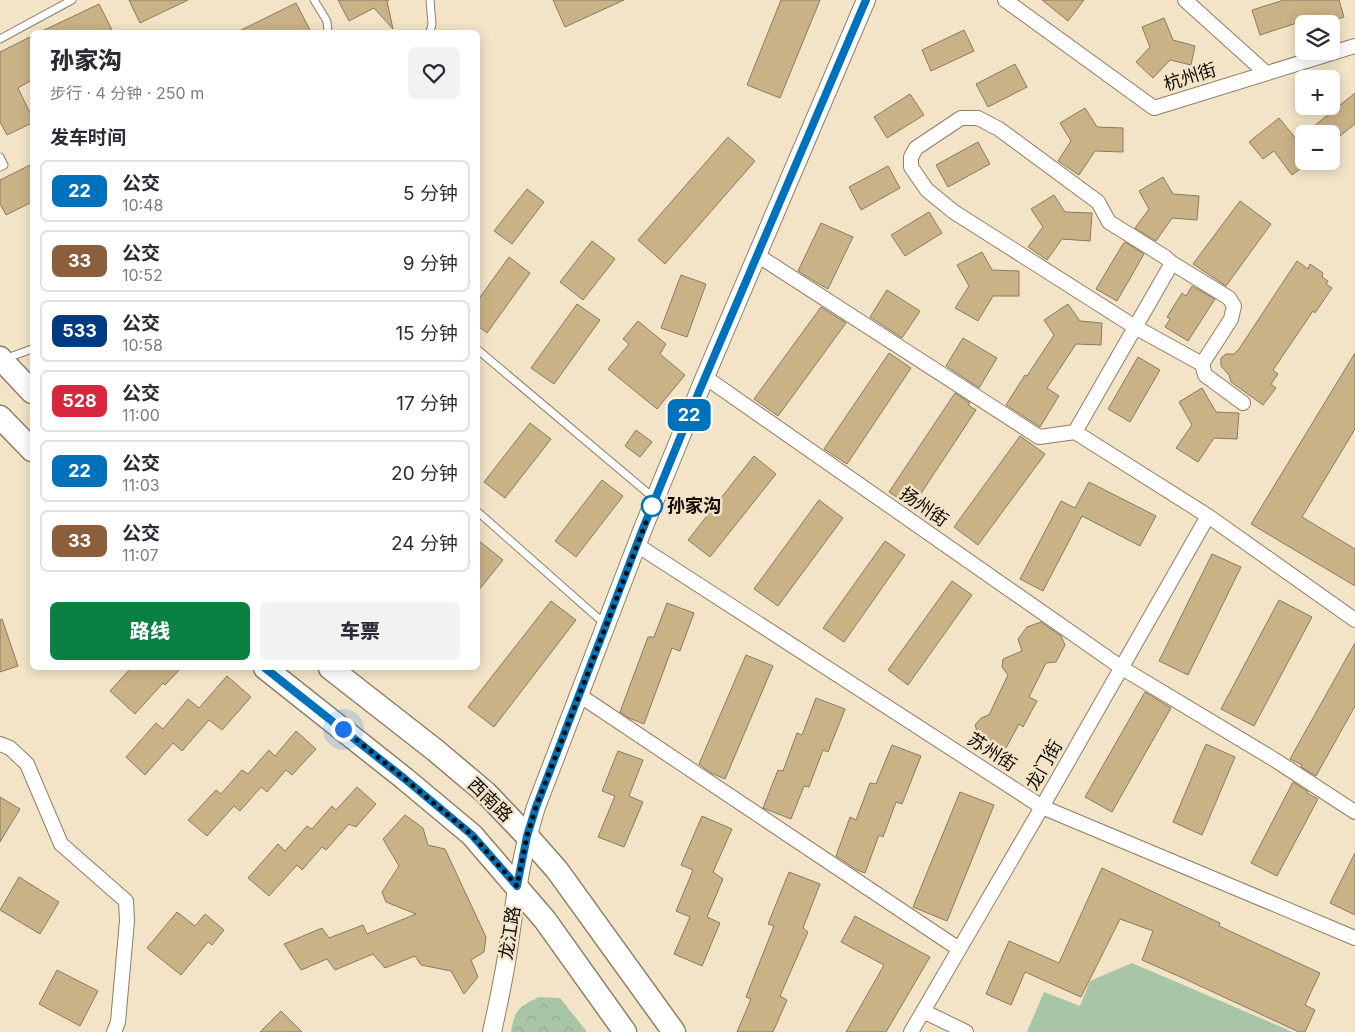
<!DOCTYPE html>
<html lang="zh">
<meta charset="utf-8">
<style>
:root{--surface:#fff;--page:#f2f2f3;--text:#2b2b33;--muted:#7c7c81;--line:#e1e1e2;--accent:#0b8043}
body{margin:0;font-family:Inter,"Noto Sans SC",sans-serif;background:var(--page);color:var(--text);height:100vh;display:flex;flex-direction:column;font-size:19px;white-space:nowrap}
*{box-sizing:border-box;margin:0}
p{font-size:16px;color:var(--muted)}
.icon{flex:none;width:28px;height:28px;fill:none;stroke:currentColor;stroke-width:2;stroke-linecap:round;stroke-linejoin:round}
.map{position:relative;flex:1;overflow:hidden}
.panel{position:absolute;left:30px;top:30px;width:450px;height:640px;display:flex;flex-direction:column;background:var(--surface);border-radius:8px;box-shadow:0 2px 12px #0003}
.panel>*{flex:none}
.badge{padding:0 10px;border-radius:8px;font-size:18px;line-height:32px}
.buttons{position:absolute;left:1295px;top:15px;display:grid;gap:10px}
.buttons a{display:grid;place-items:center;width:45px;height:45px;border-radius:8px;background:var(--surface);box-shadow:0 2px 12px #0003;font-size:25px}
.you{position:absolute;width:25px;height:25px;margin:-12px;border:4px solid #fff;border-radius:50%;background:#1a73e8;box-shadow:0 0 0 8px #1a73e833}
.map>.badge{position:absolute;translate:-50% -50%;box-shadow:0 0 0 2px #fff}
h2{padding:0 20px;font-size:19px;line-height:45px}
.round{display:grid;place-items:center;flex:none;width:52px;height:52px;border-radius:8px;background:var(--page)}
.headline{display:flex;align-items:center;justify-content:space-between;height:85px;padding:0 20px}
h1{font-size:24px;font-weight:800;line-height:38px}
.button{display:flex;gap:10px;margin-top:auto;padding:10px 20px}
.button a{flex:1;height:58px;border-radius:8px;background:var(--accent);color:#fff;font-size:20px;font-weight:800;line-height:58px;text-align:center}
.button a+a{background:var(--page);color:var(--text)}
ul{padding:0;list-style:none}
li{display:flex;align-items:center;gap:15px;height:62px;margin:0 10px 8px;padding:0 10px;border:2px solid var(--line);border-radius:8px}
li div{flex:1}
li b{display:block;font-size:19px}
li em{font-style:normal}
li .badge{min-width:55px;font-weight:700;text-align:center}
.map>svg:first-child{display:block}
.park{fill:url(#park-crowns)}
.pitch{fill:#a8c5a7}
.building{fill:#cab287;stroke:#897b61}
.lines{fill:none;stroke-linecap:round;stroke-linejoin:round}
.service-casing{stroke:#8d7f65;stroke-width:9}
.minor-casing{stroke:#8d7f65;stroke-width:16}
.tertiary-casing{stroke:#8d7f65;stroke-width:20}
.primary-casing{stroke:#8d7f65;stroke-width:25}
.service{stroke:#fff;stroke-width:7}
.minor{stroke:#fff;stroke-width:14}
.tertiary{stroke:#fff;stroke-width:18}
.primary{stroke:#fff;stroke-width:22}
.line-casing{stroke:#fff;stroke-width:11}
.line{stroke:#0072bc;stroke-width:8}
.walk{stroke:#100b03;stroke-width:5;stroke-dasharray:0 9}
.stop-dot{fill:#fff;stroke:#0072bc;stroke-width:2.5}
.labels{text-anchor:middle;stroke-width:5;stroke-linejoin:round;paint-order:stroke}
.street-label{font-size:18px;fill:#100b03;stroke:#f3e4c7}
.stop-label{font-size:18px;font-weight:bold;fill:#100b03;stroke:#f3e4c7;text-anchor:start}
</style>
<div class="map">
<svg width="1355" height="1032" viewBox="0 0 1355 1032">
<defs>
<pattern id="park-crowns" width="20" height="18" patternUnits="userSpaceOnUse" patternTransform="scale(1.25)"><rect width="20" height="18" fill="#a8c5a7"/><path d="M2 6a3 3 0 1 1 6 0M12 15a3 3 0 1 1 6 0" fill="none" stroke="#90a88e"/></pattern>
</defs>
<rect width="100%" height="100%" fill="#f3e4c7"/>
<!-- park -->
<path class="park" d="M539,997L560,998L587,1032H511C514,1010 520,1006 539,997Z"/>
<!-- pitch -->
<path class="pitch" d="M1132,963L1293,1032H1027L1044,992L1080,1006L1090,981Z"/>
<!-- building -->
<path class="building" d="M129,0H188L140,23Z
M338,0H389L387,1L393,29L374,8L349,21Z
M553,0H624L565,27Z
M781,0H820L780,98L747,85Z
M1042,0H1084L1068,21Z
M1284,0H1339L1344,17L1322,24H1304L1303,21L1260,35L1252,10Z
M296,3L311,32H237Z
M99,4L113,32H40Z
M1164,18L1173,40L1195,46L1191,65L1170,60L1153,78L1136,62L1150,47L1142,27Z
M964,30L974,51L931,71L922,50Z
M32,36V80L18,88L32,117V123L7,135L0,122V52Z
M1015,64L1027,87L988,107L976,84Z
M1355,93V124L1331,143V134H1304Z
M910,94L924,115L887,138L874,117Z
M1085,108L1097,127L1123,128V152L1095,151L1079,175L1058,161L1071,141L1060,123Z
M1279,118L1297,140L1304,134V166L1292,175L1274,151L1263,159L1249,142Z
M728,137L755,161L665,264L638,240Z
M978,142L990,164L948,187L936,165Z
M32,164V202L6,215L0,204V180Z
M888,166L900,188L861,210L849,187Z
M1163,177L1173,194L1199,196L1197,220L1172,218L1156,241L1135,228L1149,209L1139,191Z
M527,189L544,202L512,244L494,231Z
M1054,195L1065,212L1092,213L1090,241L1062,239L1047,260L1028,247L1043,227L1031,209Z
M1240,201L1271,224L1226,286L1193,264Z
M929,212L942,233L905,256L891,235Z
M821,223L853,237L828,289L819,284L798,271Z
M592,241L615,259L583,300L560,282Z
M1125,242L1144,254L1117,301L1096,289L1123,244Z
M982,252L992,270L1019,271V296H993L978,321L955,308L969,286L957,265Z
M509,257L530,273L487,333L478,326V300Z
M1297,261L1308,269L1310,264L1323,273L1322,277L1328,281L1326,284L1332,288L1315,313L1313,311L1273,370L1278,374L1271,384L1276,388L1263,405L1231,382L1229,375L1221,366V358L1226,354H1234L1239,349Z
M681,275L706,284L687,337L661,328Z
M1192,286L1215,299L1188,341L1165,327L1170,319L1167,317L1182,293L1186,296Z
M887,290L920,311L902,338L870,317Z
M577,304L600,320L554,384L531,368Z
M1068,304L1080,321L1102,323L1101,345L1076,344L1047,388L1059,396L1040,427L1006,405L1025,375L1027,376L1054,335L1044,320Z
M821,307L846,323L778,416L754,399Z
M638,321L666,344L660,354L685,375L657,409L608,369L629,344L623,339Z
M963,338L997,358L979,388L946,366Z
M889,353L911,368L847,464L824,449Z
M1355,353V429L1302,517L1355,549V586L1251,524Z
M1138,357L1160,370L1130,422L1108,409Z
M1202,388L1216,412L1239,413L1237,439L1214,438L1198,462L1176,448L1192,425L1179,402Z
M955,393L970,403L968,405L976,410L912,507L889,492Z
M530,423L551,439L505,498L484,482Z
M636,430L652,442L640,457L625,446Z
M1020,436L1045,454L978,545L954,527Z
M754,456L776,474L710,557L688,540Z
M602,480L623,496L576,557L555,541Z
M1089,482L1156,516L1140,546L1082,516L1043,591L1020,579L1061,501L1075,508Z
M819,500L843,518L778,606L754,589Z
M478,540L503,560L478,591Z
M885,541L905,555L844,642L823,628Z
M1212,554L1241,567L1188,675L1159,661Z
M952,581L972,595L908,685L888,670Z
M1279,600L1312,617L1254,726L1221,709Z
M551,601L576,620L494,727L468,707Z
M667,603L694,613L680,651L672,648L644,724L629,718L620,712L648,637H654Z
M2,619L18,666L0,672V620Z
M1041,622L1061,636L1065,645L1056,662L1046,663L1029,697L1037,701L1023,727L1019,724L1006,748L978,734L975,725L981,718L989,715L1008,675L1002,667L1003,659L1022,651L1018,639L1027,627Z
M1355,643V706L1316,776L1301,767L1302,765L1290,759Z
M746,655L773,666L725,779L711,773L699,764Z
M131,668H181L165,685L163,683L135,714L110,691Z
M227,676L251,697L222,730L209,720L182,751L173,743L145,775L126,757L156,723L163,729L188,699L199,708Z
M1145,692L1171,708L1112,812L1085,797Z
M816,698L845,709L828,752L823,750L809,787L804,786L791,819L763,808L778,770L783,771L797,733L802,735Z
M296,731L316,749L292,775L286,770L267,792L261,787L240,811L234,806L207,836L188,820L216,790L221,794L242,770L248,774L269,750L275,756Z
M1206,744L1235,757L1202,835L1173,822Z
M892,745L921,756L902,804L896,802L883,837L879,835L865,873L857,870L836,856L850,817L856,820L870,783L876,784Z
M618,751L643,760L629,796L643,802L624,847L598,837L615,796L602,791Z
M1293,782L1308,792L1307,793L1318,799L1277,876L1251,863Z
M357,787L376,804L356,827L349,824L326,850L322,847L302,870L297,865L269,896L248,878L278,844L285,851L307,826L312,829L332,806L336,810Z
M960,792L994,805L947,921L913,907Z
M0,797L20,809L0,842Z
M405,815L423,828L428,845L445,849L486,937L484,952L471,960L478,977L464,994L451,971L421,965L415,956L385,968L373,954L335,970L327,959L301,970L284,944L322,928L329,938L363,925L367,934L416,914L386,902L382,892L399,866L383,839Z
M702,816L732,829L713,872L723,879L707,917L720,923L702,966L674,954L690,917L676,911L693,870L681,865Z
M1355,853V915L1330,903Z
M1102,868L1220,923L1219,926L1320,973L1305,1005L1315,1010L1305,1032H1299L1185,979L1142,960L1153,931L1120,919L1081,997L1025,972L1011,1005L986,994L1009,941L1059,963Z
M789,872L820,884L803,928L808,932L780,996L787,1000L773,1032H737L751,999L746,997L774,926L768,924Z
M19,877L59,902L40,934L0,910Z
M177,912L195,926L205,914L224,930L212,945L208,942L181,975L147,948Z
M855,916L930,957L886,1032H846L884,965L841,942Z
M57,970L98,991L80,1026L39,1004Z
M281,1011L302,1032H260Z"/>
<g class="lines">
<defs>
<path id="service" d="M314,0L327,21L328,32
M430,32L432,24L430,0
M0,39L72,0
M0,157L4,165L0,167
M478,350L655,499
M7,358L32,349
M478,512L606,625"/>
<path id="minor" d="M1005,0L1154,108L1355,46
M1185,0L1266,73
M757,255L1039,437L1075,432L1208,516L1355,620
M1202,364L1231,319L1234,306L1229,298L1172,263L1165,257L1109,222L1098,202L999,129L978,118H961L916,148L911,157V167L927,190L954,212L1135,327L1202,364L1205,375L1243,403
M705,377L1122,668L1275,760L1355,812
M1075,432L1172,263
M637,545L1042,807L1355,938
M579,695L959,949
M0,744L10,748L27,764L61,844L126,901L127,921L118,1022L114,1032
M923,1011L966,1032
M911,1032L1042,807L1208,516"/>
<path id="tertiary" d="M492,1032C498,1005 504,977 508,950C515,901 521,854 536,807L642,531L705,377L866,0"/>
<path id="primary" d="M0,358L32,392
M0,417L32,450
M265,668L405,779L472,835L545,920L625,1032
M330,668L435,750L486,793L527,836L557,870L674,1032"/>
</defs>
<!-- service casing -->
<use href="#service" class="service-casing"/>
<!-- minor casing -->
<use href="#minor" class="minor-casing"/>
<!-- tertiary casing -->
<use href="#tertiary" class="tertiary-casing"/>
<!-- primary casing -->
<use href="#primary" class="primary-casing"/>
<!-- service -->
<use href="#service" class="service"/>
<!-- minor -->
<use href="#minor" class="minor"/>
<!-- tertiary -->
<use href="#tertiary" class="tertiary"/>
<!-- primary -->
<use href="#primary" class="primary"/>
</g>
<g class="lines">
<defs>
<path id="line" d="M265,668L405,779L460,825L472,835L517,886L527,836L536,807L642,531L698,394L866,0"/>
</defs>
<!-- line casing -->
<use href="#line" class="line-casing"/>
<!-- line -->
<use href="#line" class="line"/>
<!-- walk -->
<path class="walk" d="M343,729L405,779L472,835L517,886L527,836L536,807L655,499L652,506"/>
</g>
<!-- markers -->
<circle class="stop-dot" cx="652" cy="506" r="10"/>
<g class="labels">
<!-- street labels -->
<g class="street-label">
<text transform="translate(1190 77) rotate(-17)" y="6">杭州街</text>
<text transform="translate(924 507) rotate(35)" y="6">扬州街</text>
<text transform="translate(992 752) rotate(33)" y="6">苏州街</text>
<text transform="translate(1044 765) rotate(-60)" y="6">龙门街</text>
<text transform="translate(490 800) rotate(44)" y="6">西南路</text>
<text transform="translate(510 933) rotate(-81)" y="6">龙江路</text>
</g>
<!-- stop labels -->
<g class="stop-label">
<text x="667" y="512">孙家沟</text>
</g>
</g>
</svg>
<div class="buttons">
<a><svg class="icon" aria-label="layers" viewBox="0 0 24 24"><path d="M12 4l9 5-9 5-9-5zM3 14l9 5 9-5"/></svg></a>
<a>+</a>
<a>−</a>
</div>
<div class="you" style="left:343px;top:729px"></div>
<b class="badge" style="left:689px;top:415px;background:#0072bc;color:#fff">22</b>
<section class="panel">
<div class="headline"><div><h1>孙家沟</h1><p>步行 · 4 分钟 · 250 m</p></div><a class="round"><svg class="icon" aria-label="heart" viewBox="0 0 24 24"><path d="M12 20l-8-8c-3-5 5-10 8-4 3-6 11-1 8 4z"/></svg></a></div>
<h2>发车时间</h2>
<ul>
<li><span class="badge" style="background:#0072bc;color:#fff">22</span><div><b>公交</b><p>10:48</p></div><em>5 分钟</em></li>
<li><span class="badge" style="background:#8b5e3c;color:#fff">33</span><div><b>公交</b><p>10:52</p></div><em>9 分钟</em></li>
<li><span class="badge" style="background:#003b80;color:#fff">533</span><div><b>公交</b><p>10:58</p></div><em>15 分钟</em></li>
<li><span class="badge" style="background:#d7263d;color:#fff">528</span><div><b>公交</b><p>11:00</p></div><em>17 分钟</em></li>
<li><span class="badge" style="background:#0072bc;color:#fff">22</span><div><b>公交</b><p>11:03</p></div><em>20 分钟</em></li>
<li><span class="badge" style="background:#8b5e3c;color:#fff">33</span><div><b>公交</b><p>11:07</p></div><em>24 分钟</em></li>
</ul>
<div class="button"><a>路线</a><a>车票</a></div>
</section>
</div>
